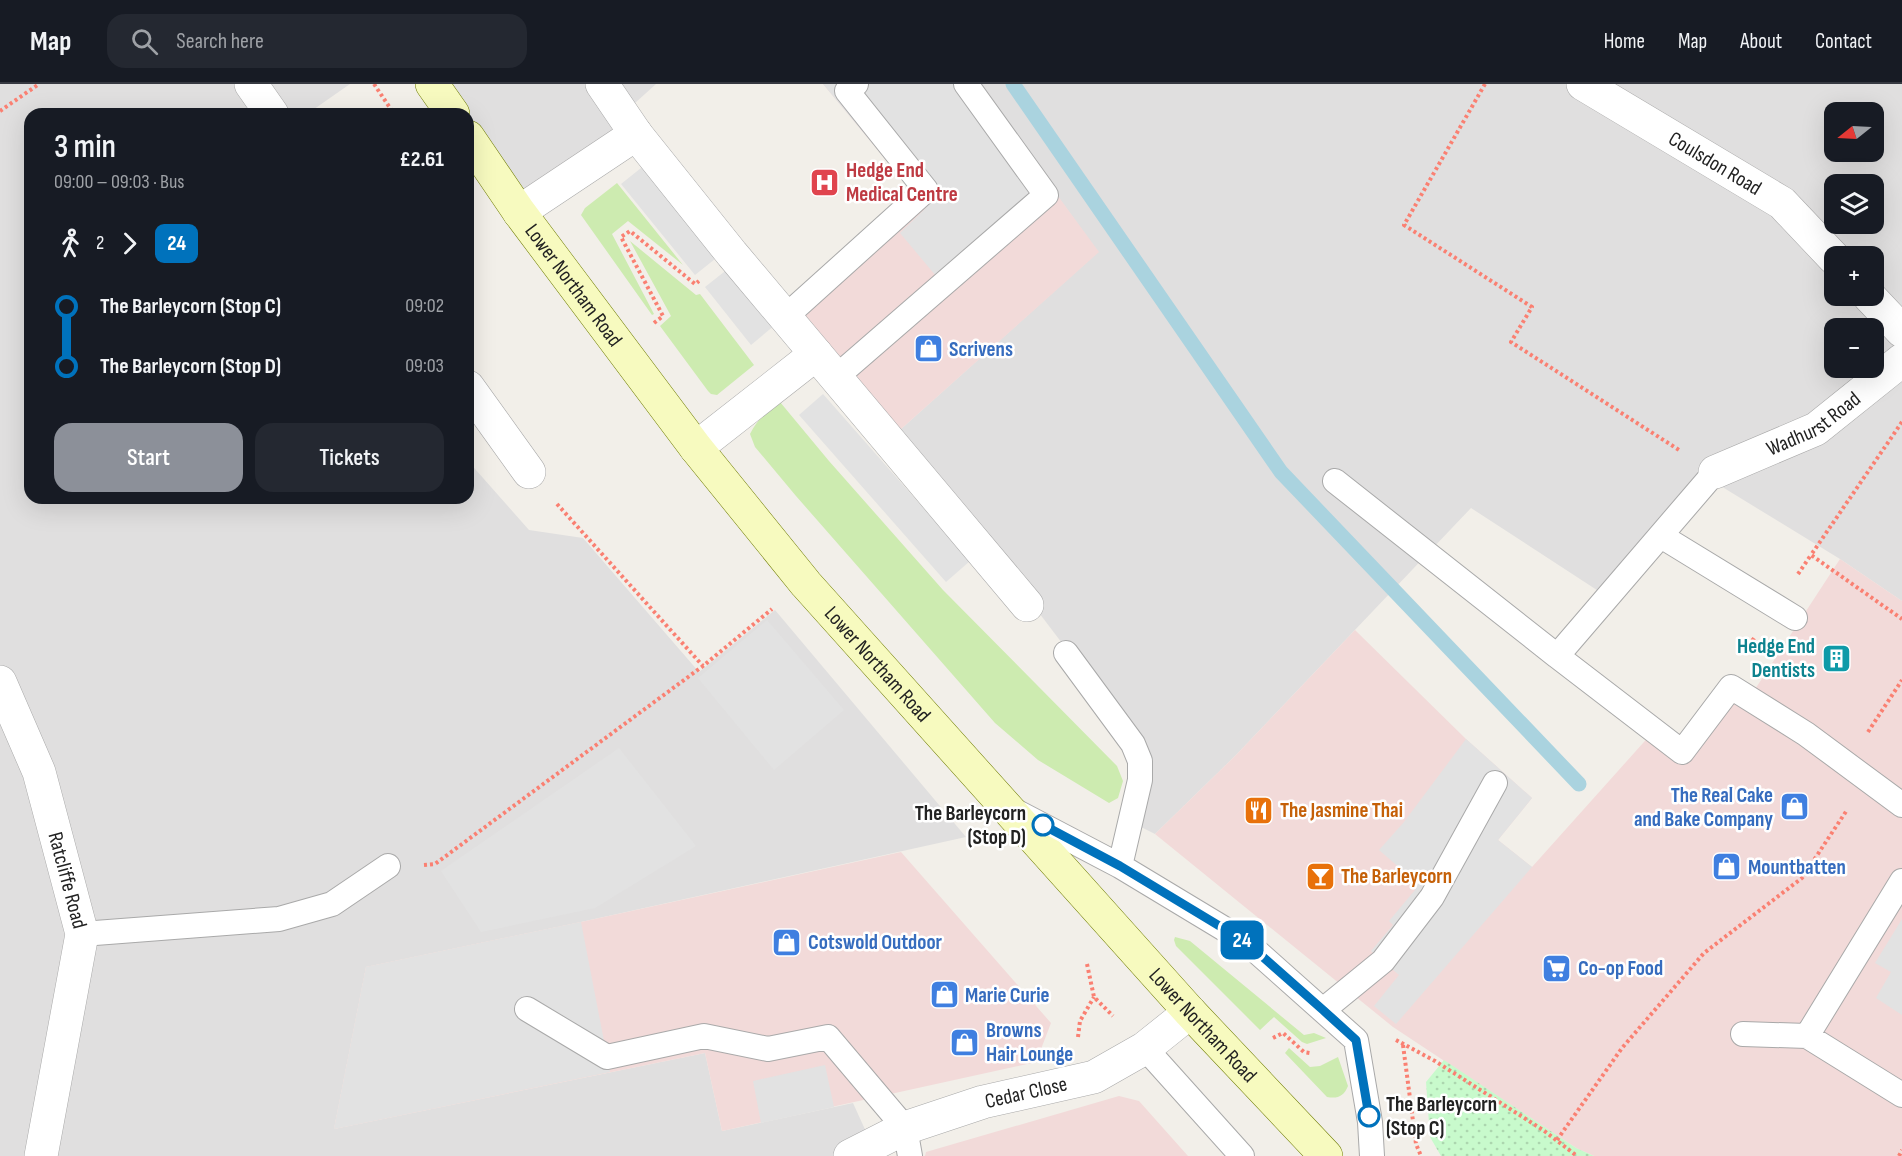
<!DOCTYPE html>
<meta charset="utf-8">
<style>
:root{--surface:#171b24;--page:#242831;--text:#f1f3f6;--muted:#9ea1a6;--line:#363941;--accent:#8c9099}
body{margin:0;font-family:"Sofia Sans Condensed",sans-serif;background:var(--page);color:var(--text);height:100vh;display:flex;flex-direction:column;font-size:22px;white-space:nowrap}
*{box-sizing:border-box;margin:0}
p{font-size:20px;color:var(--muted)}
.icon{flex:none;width:33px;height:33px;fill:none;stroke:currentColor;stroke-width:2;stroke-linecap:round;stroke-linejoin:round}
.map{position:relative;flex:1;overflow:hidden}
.panel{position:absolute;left:24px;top:24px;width:450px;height:396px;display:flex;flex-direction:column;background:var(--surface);border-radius:18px;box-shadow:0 6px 24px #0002}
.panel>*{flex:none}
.badge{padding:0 12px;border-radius:9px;font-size:21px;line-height:39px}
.needle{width:39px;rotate:252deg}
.tools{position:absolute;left:1824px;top:18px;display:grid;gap:12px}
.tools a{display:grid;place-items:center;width:60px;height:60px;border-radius:12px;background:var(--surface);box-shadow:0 6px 24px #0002;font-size:30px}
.map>.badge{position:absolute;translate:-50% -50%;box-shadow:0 0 0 3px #fff}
.legs{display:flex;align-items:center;gap:9px;height:66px;padding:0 30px;font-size:20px}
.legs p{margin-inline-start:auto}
.overview{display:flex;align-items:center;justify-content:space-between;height:102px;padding:0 30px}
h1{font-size:33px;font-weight:600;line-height:45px}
.button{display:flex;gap:12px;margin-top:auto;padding:12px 30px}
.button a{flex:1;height:69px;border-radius:18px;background:var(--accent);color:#fff;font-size:24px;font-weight:600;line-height:69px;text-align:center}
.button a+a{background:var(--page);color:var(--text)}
ul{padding:0 30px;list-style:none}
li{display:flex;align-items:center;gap:21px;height:60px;font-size:22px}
li i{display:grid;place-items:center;width:9px;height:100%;margin:0 8px;background:currentColor}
li i::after{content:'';width:15px;height:15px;margin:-8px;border:4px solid;border-radius:50%;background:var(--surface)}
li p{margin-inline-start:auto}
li:first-child i{background:linear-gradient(#0000 50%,currentColor 0)}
li:last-child i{background:linear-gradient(currentColor 50%,#0000 0)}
header{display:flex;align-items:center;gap:36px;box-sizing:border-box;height:84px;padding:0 30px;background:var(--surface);border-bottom:2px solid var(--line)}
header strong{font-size:28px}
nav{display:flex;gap:33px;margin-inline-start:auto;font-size:21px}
.search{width:420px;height:54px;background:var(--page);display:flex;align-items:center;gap:15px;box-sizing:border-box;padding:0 21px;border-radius:18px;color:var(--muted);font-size:22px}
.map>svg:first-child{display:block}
.residential{fill:#e0dfdf;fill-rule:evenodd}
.commercial{fill:#f2dad9}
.grass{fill:#cdebb0}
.park{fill:url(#park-dots)}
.parking{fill:#e2e2e2}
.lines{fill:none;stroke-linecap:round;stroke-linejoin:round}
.stream{stroke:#aad3df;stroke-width:15}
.service-casing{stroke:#a9a9a9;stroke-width:26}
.minor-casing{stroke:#a9a9a9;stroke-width:34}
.secondary-casing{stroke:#707d05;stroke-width:34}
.path{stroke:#fa8072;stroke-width:4;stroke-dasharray:3 3;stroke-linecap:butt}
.service{stroke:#fff;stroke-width:24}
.minor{stroke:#fff;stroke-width:33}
.secondary{stroke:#f7fabf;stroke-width:33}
.line-1-casing{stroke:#fff;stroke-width:14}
.line-1{stroke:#0072bc;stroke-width:9}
.stop-1-dot{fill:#fff;stroke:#0072bc;stroke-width:3}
.labels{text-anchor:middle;stroke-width:5;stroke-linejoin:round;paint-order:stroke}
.street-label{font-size:21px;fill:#222;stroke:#fff}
.health-label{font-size:21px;font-weight:bold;fill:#be3a42;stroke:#fff;text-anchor:start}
.shop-label{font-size:21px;font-weight:bold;fill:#366cbe;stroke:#fff;text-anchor:start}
.culture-label{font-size:21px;font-weight:bold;fill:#0d838f;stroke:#fff;text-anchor:end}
.food-label{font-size:21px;font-weight:bold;fill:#c56008;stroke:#fff;text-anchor:start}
.stop-label{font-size:21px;font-weight:bold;fill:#222;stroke:#fff;text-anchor:end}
</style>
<header>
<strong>Map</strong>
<div class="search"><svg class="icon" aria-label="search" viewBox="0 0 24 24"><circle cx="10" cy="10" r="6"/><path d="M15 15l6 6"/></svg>Search here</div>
<nav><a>Home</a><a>Map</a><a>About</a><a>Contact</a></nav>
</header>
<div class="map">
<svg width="1902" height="1072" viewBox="0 0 1902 1072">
<defs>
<pattern id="park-dots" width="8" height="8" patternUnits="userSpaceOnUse" patternTransform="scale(1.5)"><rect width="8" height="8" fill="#c8facc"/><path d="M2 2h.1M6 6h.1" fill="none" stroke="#acd6af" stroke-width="1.8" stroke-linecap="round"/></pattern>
</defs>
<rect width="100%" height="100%" fill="#f2efe9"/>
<!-- residential -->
<path class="residential" d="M0,0H350L307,30H30V414H468V377L529,446L583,454L699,588L775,526L966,753L581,838L366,883L334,1045L705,969L722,1047L853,1019L877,1072H0Z
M428,0H656L624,29L636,47L515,128L468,59V30Z
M976,0H1902V517L1840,475L1706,393L1603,510L1471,424L1236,671L1155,750L1133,739L1142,696L1068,567L1030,517L891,354L1098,168ZM1834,28H1874V68H1834ZM1834,100H1874V140H1834ZM1834,172H1874V212H1834ZM1834,244H1874V284H1834Z"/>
<!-- commercial -->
<path class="commercial" d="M823,0H976L1099,168L891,354L787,234L920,117Z
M1840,475L1902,517V1072H1594L1576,1064L1393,943L1155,750L1236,671L1355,546L1466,655L1532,714L1498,756L1532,783L1652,649L1682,673L1732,606L1748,616Z
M901,768L1051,939L1036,978L722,1047L705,969L334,1045L366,883L581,838Z
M1119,1012L1139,1017L1188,1072H925L926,1068Z"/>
<!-- grass -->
<path class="grass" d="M617,99L683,181L628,137L612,150L654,230L652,231L581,131L585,124Z
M630,157L696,211L700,210L754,281L717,311L711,310L708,307L660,242L671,232Z
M780,318L829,377L943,506L1117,682L1123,697L1118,714L1109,719L1038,676L995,639L796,412L755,363L750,350C757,335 767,328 780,318Z
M1175,853L1190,857L1304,951L1314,949L1326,954L1307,960L1302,958L1274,933L1260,946L1176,862L1174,856Z
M1289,964L1310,983L1320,982L1338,973L1348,1002C1344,1012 1338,1015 1327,1013L1285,969Z"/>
<!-- park -->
<path class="park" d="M1444,976L1576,1064L1594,1072H1441L1430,1053L1426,998Z"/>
<!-- parking -->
<path class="parking" d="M823,0H976L1045,95L936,192L900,149L926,124Z
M646,80L720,171L695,191L621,100Z
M729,184L775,241L751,261L705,203Z
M823,310L970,477L946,498L799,331Z
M767,536L844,626L774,686L698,594Z
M1466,655L1532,714L1498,756L1532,783L1396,940L1374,922L1399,891L1371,867L1393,841L1389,837L1415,806L1416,798L1379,766L1404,738Z
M619,664L696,762L595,824L481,848L441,787Z
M1902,835V931L1876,914L1891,888L1875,879Z
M581,838L610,988L334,1045L366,883Z
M825,981L834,1023L761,1039L753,997Z"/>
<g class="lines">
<!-- stream -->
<path class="stream" d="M1013,0L1281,388L1579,700"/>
<defs>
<path id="service" d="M784,234L926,106L847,7L856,0
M835,294L1046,111L966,0
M1335,397L1557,572L1715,388
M1661,452L1795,534
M1066,569L1133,660L1140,677V696L1120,782
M1557,572L1682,668L1731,603L1806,650L1902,721
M1017,728L1120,782L1246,858L1356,956L1370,1038L1372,1072
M82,850L279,835L332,820L388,782
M527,925L607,973L704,952L768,965L828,953L905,1044L910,1072
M1323,926L1383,877L1432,813L1495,699
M1743,950L1807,952L1902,1011
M1807,952L1902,797
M1145,964L1242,1072"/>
<g id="minor">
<path d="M251,0L272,30"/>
<path d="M602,0L636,50L732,170L1027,521"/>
<path id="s1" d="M1583,0L1782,119L1834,174"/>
<path d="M519,128L636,50"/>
<path d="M1869,212L1902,247"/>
<path d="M468,303L529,388"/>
<path d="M696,364L816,270"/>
<path id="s2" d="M1715,388L1816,345L1902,276"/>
<path id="s3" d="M0,598L39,688L82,850L41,1072"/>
<path id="s4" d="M850,1072L905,1044L983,1018L1094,993L1145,964L1190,928"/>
</g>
<g id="secondary">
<path d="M432,0L453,30"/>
<path id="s5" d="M468,53L519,128L696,364L806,500L1190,928L1326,1072"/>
</g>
</defs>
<!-- service casing -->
<use href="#service" class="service-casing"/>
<!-- minor casing -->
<use href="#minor" class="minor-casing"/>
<!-- secondary casing -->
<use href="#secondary" class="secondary-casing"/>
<!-- path -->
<path class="path" d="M374,0L394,30
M1485,0L1404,141L1532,223L1511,258L1679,366
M0,27L39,0
M654,239L663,232L621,153L630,147L695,200L699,197
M1902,338L1811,471L1902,535
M557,420L703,582
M1798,490L1811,471
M1745,566L1755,553
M1868,648L1902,596
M424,781L435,780L703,582L772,525
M1087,880L1094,913L1113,932
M1078,953L1080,937L1094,913
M1273,954L1283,949L1304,968L1310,969
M1396,956L1435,977L1543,1046L1577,1072
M1403,961L1416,1060L1421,1072
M1557,1056L1622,964L1704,869L1802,794L1847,726
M1899,1072L1902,1066"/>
<!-- service -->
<use href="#service" class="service"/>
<!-- minor -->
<use href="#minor" class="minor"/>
<!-- secondary -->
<use href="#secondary" class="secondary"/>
</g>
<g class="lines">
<defs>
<path id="line-1" d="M1043,741L1120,782L1246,858L1323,926L1356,956L1369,1032"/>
</defs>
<!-- line-1 casing -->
<use href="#line-1" class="line-1-casing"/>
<!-- line-1 -->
<use href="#line-1" class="line-1"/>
</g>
<!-- icons -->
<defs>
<symbol id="hospital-square" viewBox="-11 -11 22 22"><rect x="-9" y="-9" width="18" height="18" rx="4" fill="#e0444e" stroke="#fff"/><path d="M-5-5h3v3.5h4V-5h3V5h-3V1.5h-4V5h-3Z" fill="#fff"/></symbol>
<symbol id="shop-square" viewBox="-11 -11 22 22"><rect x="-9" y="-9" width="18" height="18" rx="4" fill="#3f7fe0" stroke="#fff"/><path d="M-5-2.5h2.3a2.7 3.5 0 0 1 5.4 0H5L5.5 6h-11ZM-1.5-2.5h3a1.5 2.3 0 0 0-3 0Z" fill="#fff"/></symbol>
<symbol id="building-square" viewBox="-11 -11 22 22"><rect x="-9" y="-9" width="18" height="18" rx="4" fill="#0f9aa8" stroke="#fff"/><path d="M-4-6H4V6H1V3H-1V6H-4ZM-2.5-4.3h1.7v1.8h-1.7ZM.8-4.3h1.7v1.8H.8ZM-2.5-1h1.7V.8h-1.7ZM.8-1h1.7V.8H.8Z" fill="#fff"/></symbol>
<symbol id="restaurant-square" viewBox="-11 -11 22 22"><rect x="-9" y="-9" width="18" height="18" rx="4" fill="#e8710a" stroke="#fff"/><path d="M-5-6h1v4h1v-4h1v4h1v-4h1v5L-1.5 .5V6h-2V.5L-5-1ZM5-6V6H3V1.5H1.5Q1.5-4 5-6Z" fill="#fff"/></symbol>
<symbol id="bar-square" viewBox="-11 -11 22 22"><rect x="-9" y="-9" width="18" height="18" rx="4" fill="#e8710a" stroke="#fff"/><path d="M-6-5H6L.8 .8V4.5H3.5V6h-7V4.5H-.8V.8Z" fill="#fff"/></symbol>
<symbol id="supermarket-square" viewBox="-11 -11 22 22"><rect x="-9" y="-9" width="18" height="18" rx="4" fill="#3f7fe0" stroke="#fff"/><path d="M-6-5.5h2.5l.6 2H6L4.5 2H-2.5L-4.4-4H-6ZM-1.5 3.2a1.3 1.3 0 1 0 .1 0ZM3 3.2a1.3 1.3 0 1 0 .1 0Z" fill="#fff"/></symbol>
</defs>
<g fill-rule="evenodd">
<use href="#hospital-square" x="808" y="82" width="33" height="33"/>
<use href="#shop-square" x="912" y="248" width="33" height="33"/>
<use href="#building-square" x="1820" y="558" width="33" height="33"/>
<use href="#shop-square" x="1778" y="706" width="33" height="33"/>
<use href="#restaurant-square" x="1242" y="710" width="33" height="33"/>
<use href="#shop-square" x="1710" y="766" width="33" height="33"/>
<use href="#bar-square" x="1304" y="776" width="33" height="33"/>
<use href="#shop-square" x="770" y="842" width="33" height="33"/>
<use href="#supermarket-square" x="1540" y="868" width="33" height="33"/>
<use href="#shop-square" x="928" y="894" width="33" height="33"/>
<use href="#shop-square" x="948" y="942" width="33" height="33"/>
</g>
<!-- markers -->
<g class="stop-1-dot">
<circle cx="1043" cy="741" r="10"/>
<circle cx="1369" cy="1032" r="10"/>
</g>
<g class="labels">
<!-- street labels -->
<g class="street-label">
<text dy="7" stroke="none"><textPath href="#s1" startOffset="154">Coulsdon Road</textPath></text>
<text dy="7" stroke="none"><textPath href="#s5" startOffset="182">Lower Northam Road</textPath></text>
<text dy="7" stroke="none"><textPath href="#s2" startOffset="110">Wadhurst Road</textPath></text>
<text dy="7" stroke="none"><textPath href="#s5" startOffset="668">Lower Northam Road</textPath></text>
<text dy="7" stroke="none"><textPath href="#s3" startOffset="210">Ratcliffe Road</textPath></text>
<text dy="7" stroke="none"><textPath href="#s5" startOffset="1154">Lower Northam Road</textPath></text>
<text dy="7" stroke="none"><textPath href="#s4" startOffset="188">Cedar Close</textPath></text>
</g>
<!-- health labels -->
<g class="health-label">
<text x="846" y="93">Hedge End<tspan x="846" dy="24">Medical Centre</tspan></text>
</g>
<!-- shop labels -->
<g class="shop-label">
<text x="949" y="272">Scrivens</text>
<text x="1773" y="718" text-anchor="end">The Real Cake<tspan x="1773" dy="24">and Bake Company</tspan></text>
<text x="1748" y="790">Mountbatten</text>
<text x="808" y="865">Cotswold Outdoor</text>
<text x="1578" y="891">Co-op Food</text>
<text x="965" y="918">Marie Curie</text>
<text x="986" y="953">Browns<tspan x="986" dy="24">Hair Lounge</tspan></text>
</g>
<!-- culture labels -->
<g class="culture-label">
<text x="1815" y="569">Hedge End<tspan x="1815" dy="24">Dentists</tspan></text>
</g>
<!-- food labels -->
<g class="food-label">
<text x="1280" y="733">The Jasmine Thai</text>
<text x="1341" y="799">The Barleycorn</text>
</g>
<!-- stop labels -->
<g class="stop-label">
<text x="1026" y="736">The Barleycorn<tspan x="1026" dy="24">(Stop D)</tspan></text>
<text x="1386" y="1027" text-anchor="start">The Barleycorn<tspan x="1386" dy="24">(Stop C)</tspan></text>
</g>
</g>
</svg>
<div class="tools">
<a><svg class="needle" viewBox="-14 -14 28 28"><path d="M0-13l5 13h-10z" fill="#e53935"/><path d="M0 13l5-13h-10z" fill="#9ea1a6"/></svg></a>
<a><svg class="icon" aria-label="layers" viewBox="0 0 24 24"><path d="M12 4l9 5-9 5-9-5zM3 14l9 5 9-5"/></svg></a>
<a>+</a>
<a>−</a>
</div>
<b class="badge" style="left:1242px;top:856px;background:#0072bc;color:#fff">24</b>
<section class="panel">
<div class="overview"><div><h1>3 min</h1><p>09:00 – 09:03 · Bus</p></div><b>£2.61</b></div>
<div class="legs"><svg class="icon" aria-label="walk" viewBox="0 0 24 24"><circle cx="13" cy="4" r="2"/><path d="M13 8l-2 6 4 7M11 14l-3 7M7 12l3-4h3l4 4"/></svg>2<svg class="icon" aria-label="forward" viewBox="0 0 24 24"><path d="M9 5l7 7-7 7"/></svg><b class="badge" style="background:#0072bc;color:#fff">24</b></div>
<ul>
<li><i style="color:#0072bc"></i><b>The Barleycorn (Stop C)</b><p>09:02</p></li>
<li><i style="color:#0072bc"></i><b>The Barleycorn (Stop D)</b><p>09:03</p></li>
</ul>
<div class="button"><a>Start</a><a>Tickets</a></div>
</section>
</div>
